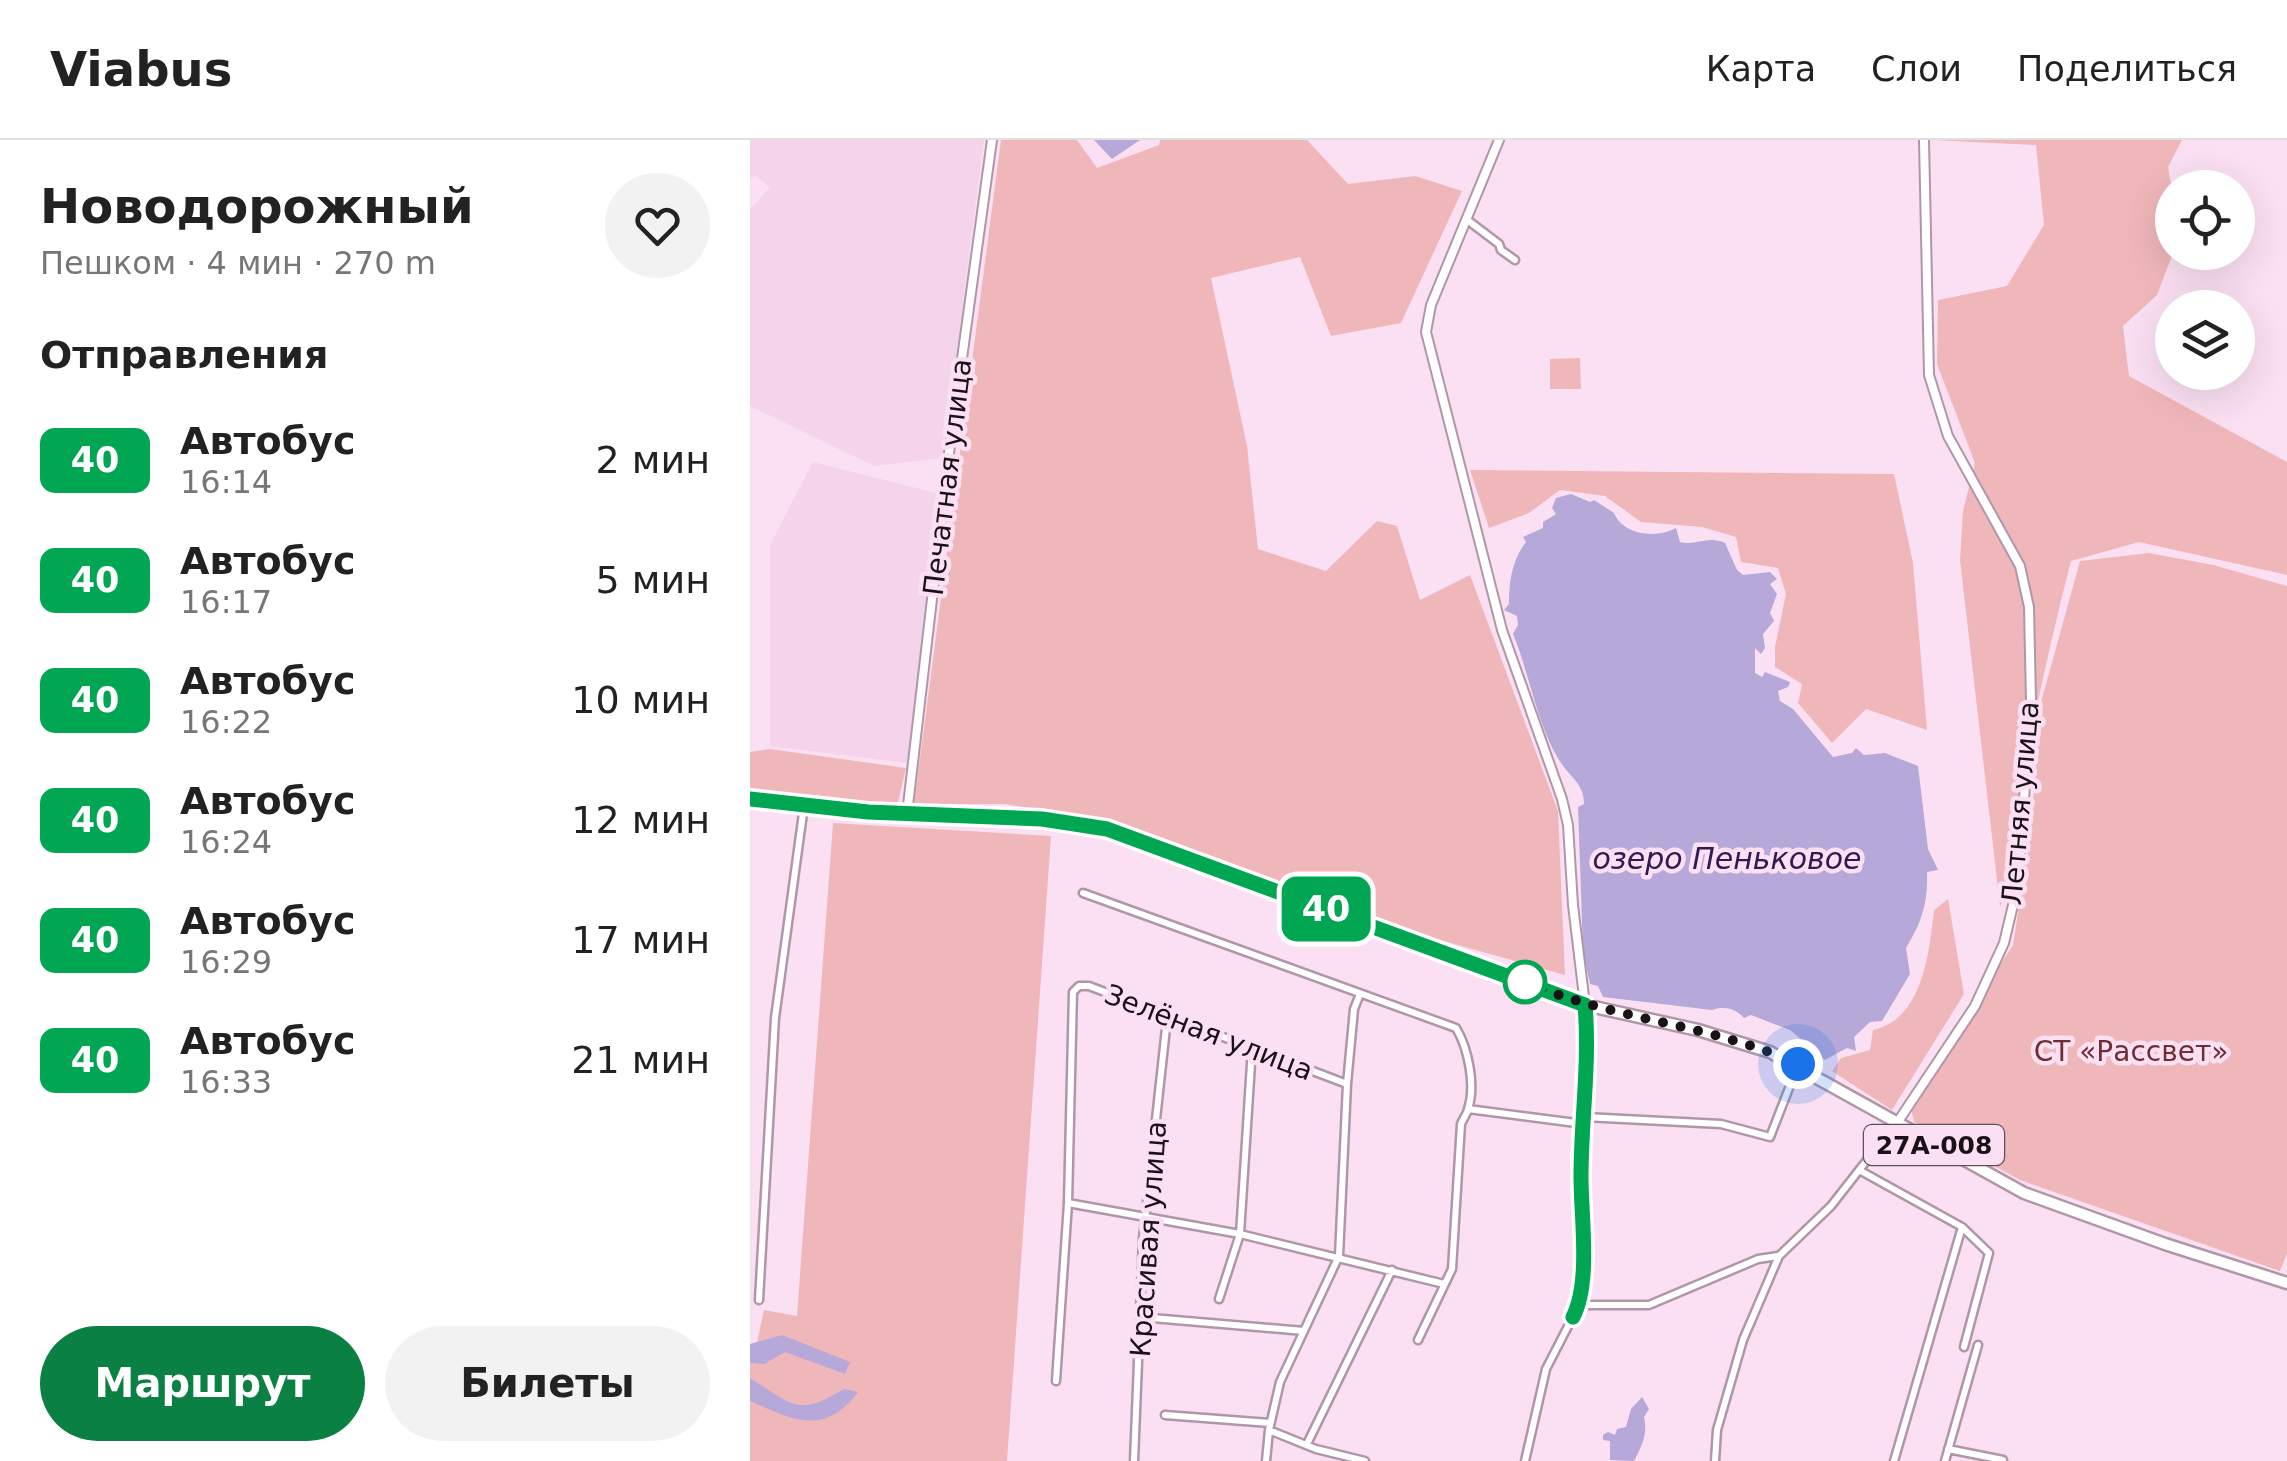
<!DOCTYPE html>
<html lang="ru">
<meta charset="utf-8">
<style>
:root{--surface:#fff;--page:#f2f2f2;--text:#222;--muted:#767676;--line:#e0e0e0;--accent:#0b8043}
body{margin:0;font-family:"DejaVu Sans",sans-serif;background:var(--page);color:var(--text);height:100vh;display:flex;flex-direction:column;font-size:38px;white-space:nowrap}
*{box-sizing:border-box;margin:0}
p{font-size:32px;color:var(--muted)}
.icon{flex:none;width:55px;height:55px;fill:none;stroke:currentColor;stroke-width:2;stroke-linecap:round;stroke-linejoin:round}
.map{position:relative;flex:1;overflow:hidden}
.panel{display:flex;flex-direction:column;background:var(--surface);width:750px}
.panel>*{flex:none}
.badge{padding:0 20px;border-radius:15px;font-size:35px;line-height:65px}
.buttons{position:absolute;left:1405px;top:30px;display:grid;gap:20px}
.buttons a{display:grid;place-items:center;width:100px;height:100px;border-radius:50%;background:var(--surface);box-shadow:0 10px 40px #0002;font-size:50px}
.you{position:absolute;width:50px;height:50px;margin:-25px;border:8px solid #fff;border-radius:50%;background:#1a73e8;box-shadow:0 0 0 15px #1a73e833}
.map>.badge{position:absolute;translate:-50% -50%;box-shadow:0 0 0 5px #fff}
h2{padding:0 40px;font-size:38px;line-height:90px}
.round{display:grid;place-items:center;flex:none;width:105px;height:105px;border-radius:52px;background:var(--page)}
.overview{display:flex;align-items:center;justify-content:space-between;height:170px;padding:0 40px}
h1{font-size:48px;font-weight:600;line-height:75px}
.cta{display:flex;gap:20px;margin-top:auto;padding:20px 40px}
.cta a{flex:1;height:115px;border-radius:60px;background:var(--accent);color:#fff;font-size:40px;font-weight:600;line-height:115px;text-align:center}
.cta a+a{background:var(--page);color:var(--text)}
ul{padding:0;list-style:none}
li{display:flex;align-items:center;gap:30px;height:120px;padding:0 40px}
li div{flex:1}
li b{display:block;font-size:38px}
li em{font-style:normal}
li .badge{min-width:110px;font-weight:700;text-align:center}
header{display:flex;align-items:center;gap:60px;box-sizing:border-box;height:140px;padding:0 50px;background:var(--surface);border-bottom:2px solid var(--line)}
header strong{font-size:48px}
nav{display:flex;gap:55px;margin-inline-start:auto;font-size:35px}
main{display:flex;flex:1;min-height:0}
.map>svg:first-child{display:block}
.built{fill:#f4d3eb}
.green{fill:#f0b7ba}
.water{fill:#b6a8d8}
.lines{fill:none;stroke-linecap:round;stroke-linejoin:round}
.minor-casing{stroke:#b097a8;stroke-width:11}
.tertiary-casing{stroke:#b097a8;stroke-width:12}
.primary-casing{stroke:#b097a8;stroke-width:15}
.minor{stroke:#fff;stroke-width:6}
.tertiary{stroke:#fff;stroke-width:8}
.primary{stroke:#fff;stroke-width:10}
.line-casing{stroke:#fff;stroke-width:22}
.line{stroke:#00a651;stroke-width:15}
.walk{stroke:#1b1219;stroke-width:10;stroke-dasharray:0 18}
.stop-dot{fill:#fff;stroke:#00a651;stroke-width:5}
.labels{text-anchor:middle;stroke-width:9;stroke-linejoin:round;paint-order:stroke}
.shield{fill:#fbe0f3;stroke:#5e505a;stroke-width:2.5}
.shield-label{font-size:25px;font-weight:bold;fill:#1b1219}
.street-label{font-size:28px;fill:#1b1219;stroke:#fbe0f3}
.park-label{font-size:28px;fill:#722c34;stroke:#fbe0f3}
.water-label{font-size:30px;font-style:italic;fill:#301a53;stroke:#fbe0f3}
</style>
<header>
<strong>Viabus</strong>
<nav><a>Карта</a><a>Слои</a><a>Поделиться</a></nav>
</header>
<main>
<section class="panel">
<div class="overview"><div><h1>Новодорожный</h1><p>Пешком · 4 мин · 270 m</p></div><a class="round"><svg class="icon" aria-label="heart" viewBox="0 0 24 24"><path d="M12 20l-8-8c-3-5 5-10 8-4 3-6 11-1 8 4z"/></svg></a></div>
<h2>Отправления</h2>
<ul>
<li><span class="badge" style="background:#00a651;color:#fff">40</span><div><b>Автобус</b><p>16:14</p></div><em>2 мин</em></li>
<li><span class="badge" style="background:#00a651;color:#fff">40</span><div><b>Автобус</b><p>16:17</p></div><em>5 мин</em></li>
<li><span class="badge" style="background:#00a651;color:#fff">40</span><div><b>Автобус</b><p>16:22</p></div><em>10 мин</em></li>
<li><span class="badge" style="background:#00a651;color:#fff">40</span><div><b>Автобус</b><p>16:24</p></div><em>12 мин</em></li>
<li><span class="badge" style="background:#00a651;color:#fff">40</span><div><b>Автобус</b><p>16:29</p></div><em>17 мин</em></li>
<li><span class="badge" style="background:#00a651;color:#fff">40</span><div><b>Автобус</b><p>16:33</p></div><em>21 мин</em></li>
</ul>
<div class="cta"><a>Маршрут</a><a>Билеты</a></div>
</section>
<div class="map">
<svg width="1537" height="1321" viewBox="0 0 1537 1321">
<rect width="100%" height="100%" fill="#fbe0f3"/>
<!-- built -->
<path class="built" d="M0,0H234L193,318L124,326L0,266V70L20,47L4,35L0,41Z
M63,322L194,355L157,623L20,606V405Z"/>
<!-- green -->
<path class="green" d="M251,0H327L347,28L409,5L410,0H557L598,44L665,36L712,51L651,183L581,196L550,117L461,138L497,306L508,409L576,431L627,381L647,386L670,460L720,435L808,671L815,835L668,794L367,683L255,664H164Z
M1183,0H1432L1418,27L1422,50L1423,113L1407,155L1373,186L1379,236L1537,322V435L1389,402L1321,421C1300,503 1282,585 1266,669C1260,701 1266,736 1250,766L1210,420L1213,371L1225,323L1187,224L1188,160L1257,146L1294,85L1286,5Z
M830,218L831,249H800V219Z
M720,330L1144,334L1163,423L1177,590L1116,569L1082,603L1048,563L1052,544L1025,527V507L1036,454L1028,428L991,422L986,397L952,387L891,382L855,356L810,350L779,373L739,388Z
M1399,413L1463,425L1537,446V1114L1530,1131L1270,1040L1164,982L1160,963L1263,805L1281,691L1290,566L1330,421Z
M20,609L156,628L147,666L0,652V612Z
M83,683L301,696L257,1321H0V1206L6,1207L14,1170L47,1176Z
M1198,759L1214,854L1142,970L1082,931L1091,918L1120,910L1123,890C1173,879 1179,813 1184,770Z"/>
<!-- water -->
<path class="water" d="M344,0H390L362,19Z
M821,354L840,362L844,360L864,373C873,395 906,399 926,388L930,402C946,406 958,395 975,403L987,430L993,435L1020,432L1027,439L1020,444L1027,454L1020,473L1024,481L1013,494L1015,508L1011,514L1005,508V533L1012,537L1015,532L1040,542L1038,547L1028,551L1030,561L1043,569L1083,617L1102,613L1106,608L1114,615L1135,613L1168,626L1178,709L1188,730L1177,732C1178,763 1172,782 1156,808L1160,834L1132,881L1120,882L1104,897L1106,911L1097,908L1075,920L1040,890L1001,875L994,878C985,868 974,866 962,870L853,857L848,846L840,844L833,811L828,667L834,664C834,644 821,638 811,623C788,589 779,532 763,494L768,485L767,476L754,470L759,464C759,442 762,420 776,402L773,397L793,388V382L806,374L802,368L806,358Z
M584,734L596,739L604,757L597,761L577,760L569,749L572,738Z
M32,1195L100,1222L95,1234L35,1212L14,1224L0,1223V1204Z
M0,1238C45,1266 46,1277 94,1249L108,1252C74,1297 44,1280 0,1261Z
M892,1257L899,1269L894,1277C898,1294 892,1305 884,1321L860,1320V1301L853,1300V1295L858,1292L865,1295L867,1289L876,1287L881,1269Z"/>
<g class="lines">
<defs>
<path id="minor" d="M716,79L749,104L751,110L765,120
M333,753L706,888C718,908 726,945 718,969C717,974 713,979 711,984L702,1129L668,1200
M718,969L834,984
M835,977L971,984L1020,997L1048,925
M1109,1030L1212,1087L1239,1113L1214,1207
M318,1063L323,852L329,846H339L597,944
M469,1159L490,1094L502,908
M9,1160L25,878L54,666
M829,1165H899L1008,1119L1028,1116
M390,1177L554,1191
M306,1241L318,1063L490,1094L694,1144
M415,1275L520,1283
M519,1290L566,1309L615,1321
M557,1304L642,1130
M1198,1309L1253,1320
M384,1321L393,1098L417,879
M516,1321L519,1290L530,1242L589,1116L597,944L604,869L610,854
M775,1321L796,1229L829,1165L837,932L835,865
M965,1321L967,1290L993,1200L1029,1116L1081,1066L1146,983
M1144,1321L1212,1087
M1195,1321L1228,1205"/>
<path id="tertiary" d="M749,0L681,165L676,192L752,490L812,659L818,685L823,765L835,865
M157,674L199,313L242,0
M1147,983L1225,866L1254,803L1268,744L1281,561L1279,467L1270,426L1198,296L1179,235L1174,0"/>
<path id="primary" d="M0,659L117,672L291,679L357,689L835,865L948,890L1020,912L1274,1053L1415,1104L1537,1143"/>
</defs>
<!-- minor casing -->
<use href="#minor" class="minor-casing"/>
<!-- tertiary casing -->
<use href="#tertiary" class="tertiary-casing"/>
<!-- primary casing -->
<use href="#primary" class="primary-casing"/>
<!-- minor -->
<use href="#minor" class="minor"/>
<!-- tertiary -->
<use href="#tertiary" class="tertiary"/>
<!-- primary -->
<use href="#primary" class="primary"/>
</g>
<g class="lines">
<defs>
<path id="line" d="M0,659L118,672L292,679L357,689L835,865C840,923 831,980 831,1037C831,1077 841,1142 823,1177"/>
</defs>
<!-- line casing -->
<use href="#line" class="line-casing"/>
<!-- line -->
<use href="#line" class="line"/>
<!-- walk -->
<path class="walk" d="M775,842C863,880 961,884 1048,924"/>
</g>
<!-- markers -->
<circle class="stop-dot" cx="775" cy="842" r="20"/>
<g class="labels">
<!-- shield labels -->
<rect class="shield" x="1114" y="985" width="140" height="40" rx="8"/>
<g class="shield-label">
<text x="1184" y="1014">27А-008</text>
</g>
<!-- street labels -->
<g class="street-label">
<text transform="translate(197 337) rotate(-83)" y="10">Печатная улица</text>
<text transform="translate(1270 663) rotate(-85)" y="10">Летняя улица</text>
<text transform="translate(459 892) rotate(21)" y="10">Зелёная улица</text>
<text transform="translate(398 1099) rotate(-86)" y="10">Красивая улица</text>
</g>
<!-- park labels -->
<g class="park-label">
<text x="1381" y="921">СТ «Рассвет»</text>
</g>
<!-- water labels -->
<g class="water-label">
<text x="977" y="729">озеро Пеньковое</text>
</g>
</g>
</svg>
<div class="buttons">
<a><svg class="icon" aria-label="locate" viewBox="0 0 24 24"><circle cx="12" cy="12" r="6"/><path d="M12 2v4M12 18v4M2 12h4M18 12h4"/></svg></a>
<a><svg class="icon" aria-label="layers" viewBox="0 0 24 24"><path d="M12 4l9 5-9 5-9-5zM3 14l9 5 9-5"/></svg></a>
</div>
<div class="you" style="left:1048px;top:924px"></div>
<b class="badge" style="left:576px;top:769px;background:#00a651;color:#fff">40</b>
</div>
</main>
